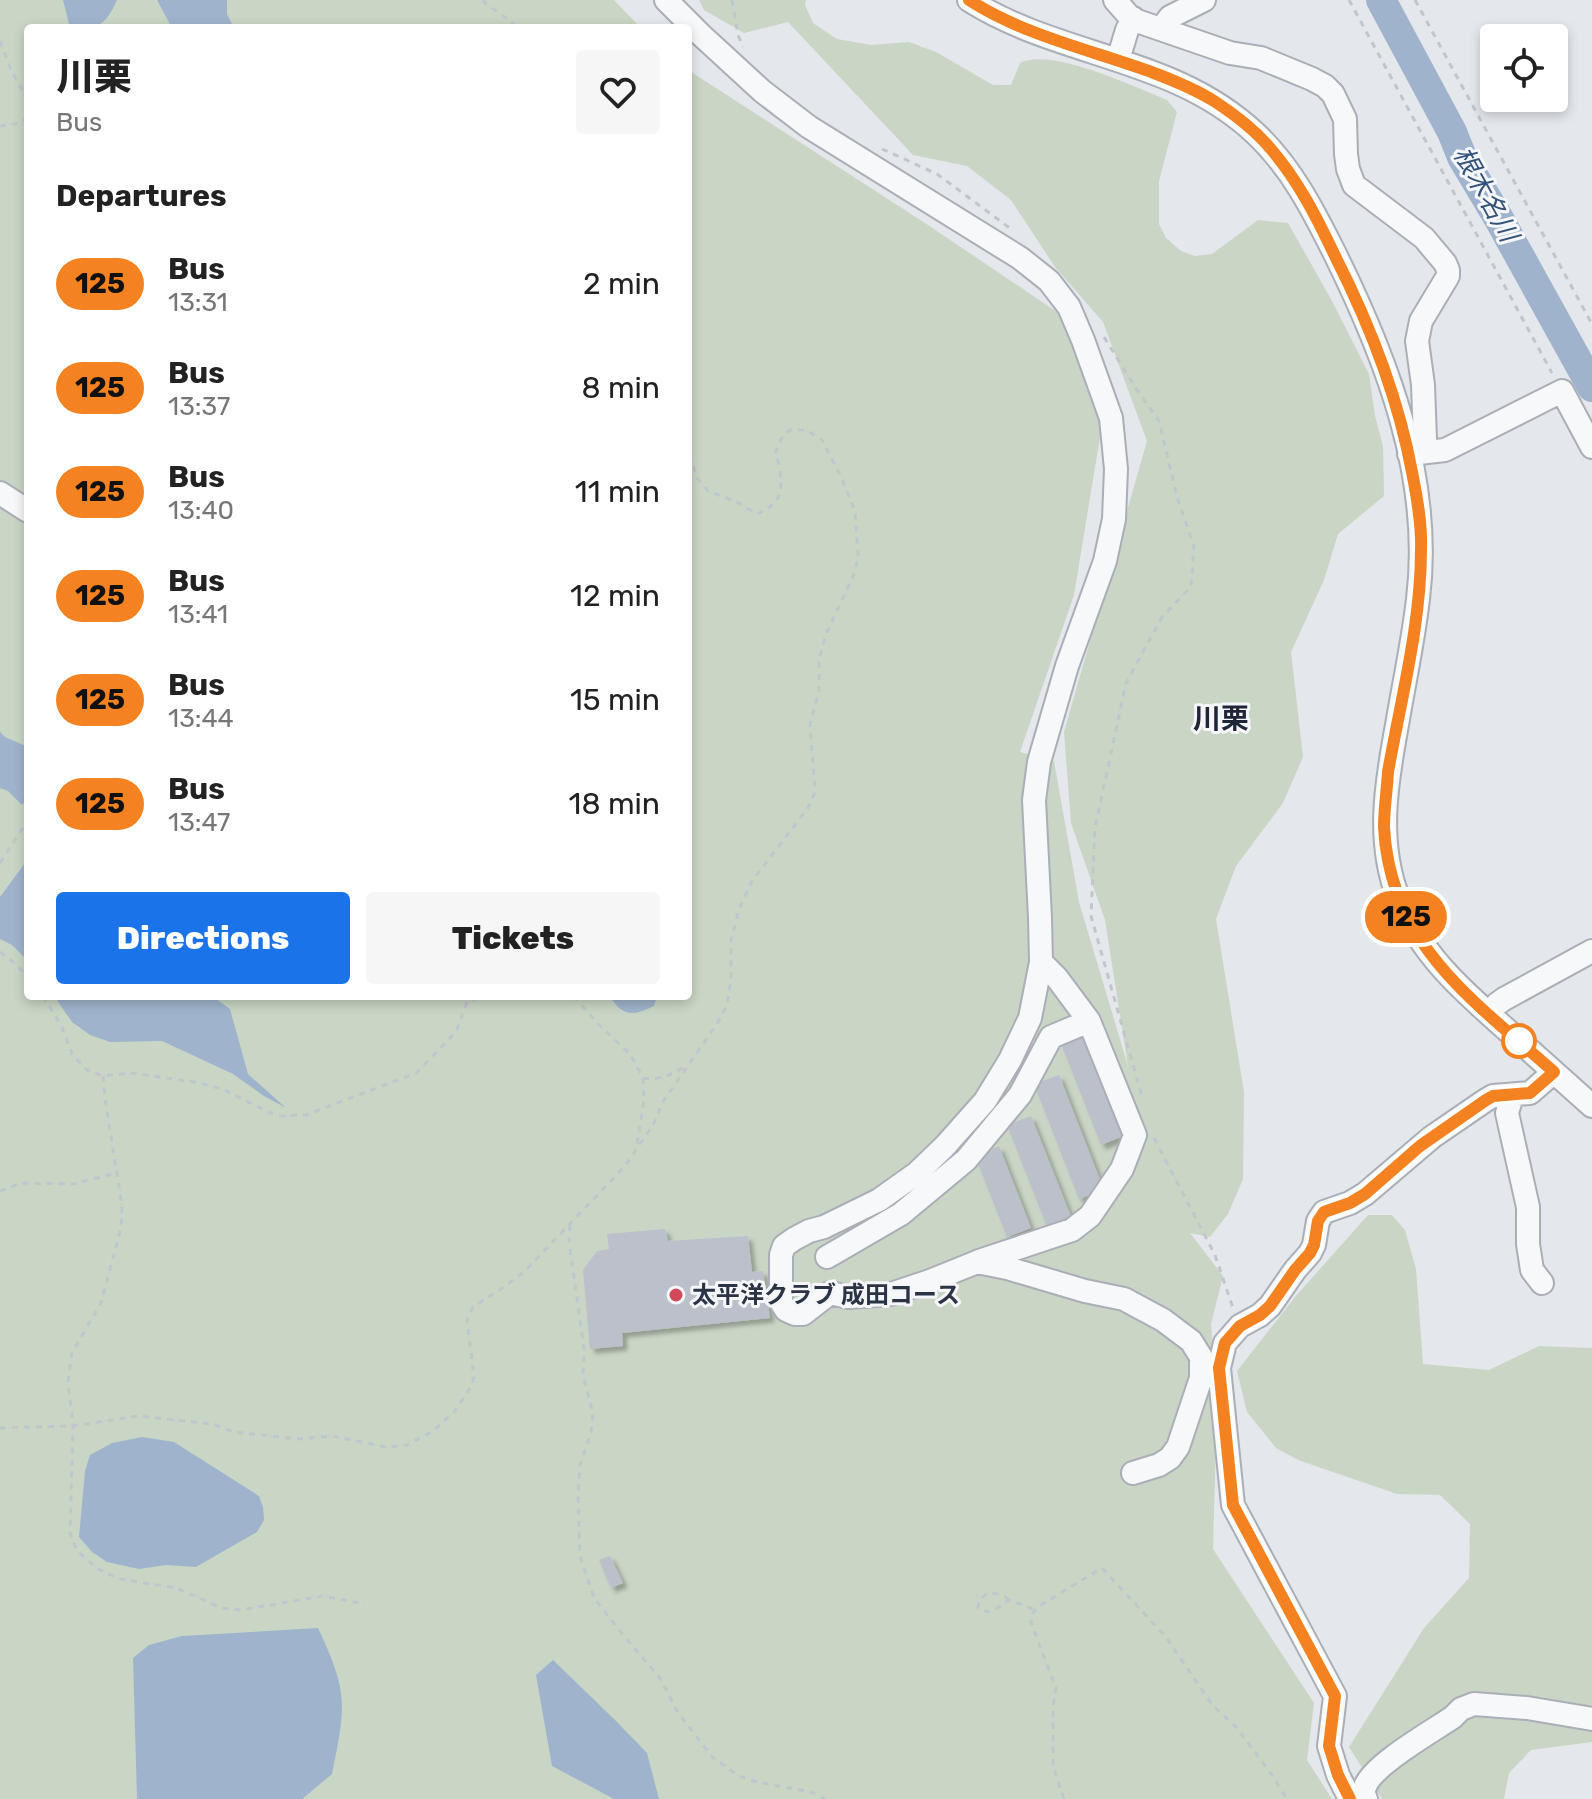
<!DOCTYPE html>
<meta charset="utf-8">
<style>
:root{--surface:#fff;--page:#f6f6f6;--text:#222;--muted:#767676;--accent:#1a73e8}
body{margin:0;font-family:Rubik,"Noto Sans JP",sans-serif;background:var(--page);color:var(--text);height:100vh;display:flex;flex-direction:column;font-size:30px;white-space:nowrap}
*{box-sizing:border-box;margin:0}
p{font-size:26px;color:var(--muted)}
.icon{flex:none;width:44px;height:44px;fill:none;stroke:currentColor;stroke-width:2;stroke-linecap:round;stroke-linejoin:round}
.map{position:relative;flex:1;overflow:hidden}
.side{position:absolute;left:24px;top:24px;width:668px;height:976px;display:flex;flex-direction:column;background:var(--surface);border-radius:8px;box-shadow:0 4px 12px #0003}
.side>*{flex:none}
.badge{padding:0 16px;border-radius:26px;font-size:28px;line-height:52px}
.controls{position:absolute;left:1480px;top:24px;display:grid;gap:16px}
.controls a{display:grid;place-items:center;width:88px;height:88px;border-radius:8px;background:var(--surface);box-shadow:0 4px 12px #0003;font-size:40px}
.map>.badge{position:absolute;translate:-50% -50%;box-shadow:0 0 0 4px #fff}
h2{padding:0 32px;font-size:30px;line-height:72px}
.round{display:grid;place-items:center;flex:none;width:84px;height:84px;border-radius:8px;background:var(--page)}
.headline{display:flex;align-items:center;justify-content:space-between;height:136px;padding:0 32px}
h1{font-size:38px;font-weight:800;line-height:60px}
.action{display:flex;gap:16px;margin-top:auto;padding:16px 32px}
.action a{flex:1;height:92px;border-radius:8px;background:var(--accent);color:#fff;font-size:32px;font-weight:800;line-height:92px;text-align:center}
.action a+a{background:var(--page);color:var(--text)}
ul{padding:0;list-style:none}
li{display:flex;align-items:center;gap:24px;height:104px;padding:0 32px}
li div{flex:1}
li b{display:block;font-size:30px}
li em{font-style:normal}
li .badge{min-width:88px;font-weight:700;text-align:center}
.map>svg:first-child{display:block}
.green{fill:#c9d6c5}
.water{fill:#9fb4cc}
.lines{fill:none;stroke-linecap:round;stroke-linejoin:round}
.river{stroke:#9fb4cc;stroke-width:30}
.building{fill:#bbc0ca;filter:url(#shadow)}
.minor-casing{stroke:#a9aeb7;stroke-width:26}
.path{stroke:#c2c5cb;stroke-width:3;stroke-dasharray:6 6;stroke-linecap:butt}
.minor{stroke:#f7f8fa;stroke-width:22}
.line-casing{stroke:#fff;stroke-width:18}
.line{stroke:#f58220;stroke-width:12}
.stop-dot{fill:#fff;stroke:#f58220;stroke-width:4}
.poi-dot{fill:#d1495b;stroke:#f4f6f9;stroke-width:3}
.labels{text-anchor:middle;stroke-width:6;stroke-linejoin:round;paint-order:stroke}
.poi-label{font-size:24px;font-weight:bold;fill:#2b3445;stroke:#f4f6f9;text-anchor:start}
.water-label{font-size:26px;font-style:italic;fill:#34527a;stroke:#f4f6f9}
.quarter-label{font-size:28px;font-weight:bold;fill:#1d2536;stroke:#f4f6f9}
</style>
<div class="map">
<svg width="1592" height="1799" viewBox="0 0 1592 1799">
<defs>
<filter id="shadow"><feDropShadow dx="4.5" dy="4.5" stdDeviation="2" flood-color="#0004"/></filter>
</defs>
<rect width="100%" height="100%" fill="#e4e7ec"/>
<!-- green -->
<path class="green" d="M0,0H614L641,28H28V996H688V70L928,225L1060,314L1102,425L1074,595L1020,752L1054,761L1079,902L1128,1066L1105,920L1071,823L1064,732L1147,441L1103,322L1055,267L1011,200L967,166L913,155L788,22L744,33L704,10L699,0H806L805,5L813,23L837,39L871,45L909,42L936,52L993,85H1011L1020,63C1050,47 1135,87 1167,100L1177,112L1159,181V224L1166,238L1181,251L1195,256L1212,254L1258,220L1288,223L1332,301L1369,374L1375,416L1383,446L1384,496L1338,534L1324,580L1291,652L1303,757L1283,803L1236,866L1216,919L1244,1092L1243,1179L1228,1214L1210,1237L1190,1233L1223,1276L1211,1324L1217,1405L1213,1549L1314,1703L1307,1760L1332,1799H0Z
M1368,1215H1392L1405,1230L1416,1269L1423,1364L1489,1370L1539,1346L1592,1348V1742L1531,1750L1509,1773L1504,1799H1382L1349,1747L1424,1628L1469,1578L1470,1524L1440,1495L1397,1494L1298,1460L1276,1448L1247,1412L1237,1371L1295,1297Z"/>
<!-- water -->
<path class="water" d="M63,0H117C105,27 98,28 70,28Z
M157,0H227V14L234,28H172Z
M0,732L5,737L28,747V769L24,779L26,801L22,805L8,791L0,788Z
M28,859V961L12,945L0,939V897Z
M54,996H212L230,1009L248,1074L286,1108L264,1096L233,1074L162,1041L110,1042L90,1035L72,1022Z
M610,996H657L654,1006C634,1016 622,1017 610,996Z
M142,1437L174,1442L259,1496L263,1507L264,1520L257,1532L196,1567L166,1565L139,1569L107,1562L92,1552L79,1537L85,1471L90,1455L112,1443Z
M318,1628C329,1652 342,1679 342,1706C342,1729 336,1752 332,1774L302,1799H137L133,1658L149,1645L182,1636Z
M553,1660L615,1720L647,1753L659,1799H614L552,1766L536,1675Z"/>
<g class="lines">
<!-- river -->
<path class="river" d="M1381,0L1452,132L1462,157L1499,219L1592,387"/>
</g>
<!-- building -->
<path class="building" d="M1085,1031L1126,1135L1101,1145L1060,1041Z
M1059,1075L1104,1190L1079,1199L1034,1084Z
M1031,1116L1072,1219L1048,1229L1007,1125Z
M999,1146L1031,1228L1007,1237L975,1156Z
M665,1229L668,1241L748,1236L752,1272L763,1271L770,1318L622,1333L623,1346L590,1349L583,1270L597,1251L609,1249L607,1234Z
M610,1556L623,1583L611,1588L599,1560Z"/>
<g class="lines">
<defs>
<path id="minor" d="M666,0L700,34L762,91L809,127L1020,258L1049,281L1069,307L1083,340L1111,418L1116,469L1114,519L1105,561L1067,666L1039,762L1034,800L1040,918L1041,962L1030,1018L1010,1060L985,1101L945,1146L917,1173L879,1200L824,1227L809,1231L794,1239L784,1246L781,1255V1302L786,1310L795,1314H803L830,1293
M969,0C1060,58 1174,56 1256,134C1291,167 1313,210 1334,252C1387,359 1433,478 1418,599C1413,642 1404,683 1397,725C1386,784 1376,843 1399,900C1421,955 1464,992 1507,1030C1535,1055 1564,1081 1592,1106
M1115,0L1129,16L1137,21L1230,53L1261,58L1312,79L1325,86L1333,94L1345,119L1346,154L1348,169L1354,185L1424,238L1445,263L1448,270V276L1421,321L1417,341L1423,385L1425,440L1422,447L1409,454
M1161,29L1170,17L1204,0
M1118,60L1127,30L1133,18
M1410,454L1445,450L1562,391L1592,447
M0,493L28,511
M1489,1014L1497,1004L1504,999L1592,951
M1512,1096L1507,1113L1528,1207V1244L1532,1270L1542,1283
M827,1257L901,1214L966,1160L1020,1095L1051,1037L1089,1021
M979,1261L1072,1230L1090,1216L1122,1169L1135,1135L1089,1021L1057,978L1041,962
M830,1293L848,1297L891,1294L930,1281L977,1262L1007,1268L1085,1291L1124,1299L1163,1320L1191,1341L1201,1357V1378L1178,1447L1170,1458L1159,1465L1133,1473
M1350,1799L1338,1775L1329,1746L1335,1696L1233,1505L1219,1368L1225,1343L1240,1326L1260,1315L1270,1306L1295,1270L1310,1253L1314,1245L1318,1221L1324,1212L1350,1203L1365,1194L1432,1137L1486,1100L1493,1096L1530,1093L1554,1072
M1366,1799C1364,1794 1363,1792 1365,1787C1372,1765 1433,1731 1453,1717L1461,1709L1474,1704L1527,1708L1592,1719"/>
</defs>
<!-- minor casing -->
<use href="#minor" class="minor-casing"/>
<!-- path -->
<path class="path" d="M483,0L485,3L513,23L517,28
M732,0L738,35L743,47
M1349,0L1552,373
M1415,0L1592,324
M0,41L11,70L28,100
M0,126L21,123L28,116
M882,149L937,174L1011,229
M1104,337L1135,387L1159,421L1177,497L1194,546L1191,587L1162,617L1126,683L1095,828L1091,916L1143,1100
M0,863L28,820
M0,952L16,964L28,978
M43,996L61,1025L72,1054L87,1070L103,1076L131,1073L195,1082L222,1089L277,1116L306,1115L416,1073L456,1032L467,1002L486,996
M574,996L597,1023L630,1054L643,1078L644,1100L637,1144
M103,1076L105,1098L122,1206L121,1228L101,1303L72,1353L68,1381L73,1426L70,1533L77,1551L98,1569L120,1579L176,1588L222,1608L241,1610L323,1596L365,1604
M643,1078C661,1081 672,1074 687,1065
M1154,1138L1215,1255L1233,1308
M0,1191L21,1183L73,1184L116,1173
M570,1225L569,1242L584,1348L583,1375L593,1414L591,1432L580,1465L578,1496L580,1556L594,1598L624,1636L660,1678L677,1711L712,1757L739,1776L757,1782L811,1792L826,1799
M0,1428L73,1426L138,1416L212,1424L234,1432L297,1439L333,1436L386,1447L407,1445L433,1431L454,1412L469,1390L474,1378L467,1320L473,1307L501,1289L524,1272L625,1166L653,1125L664,1100L717,1024L727,1005L731,980V940L739,909L752,881L808,808L815,792L810,725L819,690V660L826,634L855,572L858,554L855,511L842,479L822,440L807,430H790C784,435 777,443 776,452C776,456 778,461 779,465C783,489 783,503 757,514L737,502L708,491L697,478L688,449
M1009,1600C998,1590 979,1590 978,1608C990,1617 998,1607 1009,1600L1036,1610
M1064,1799L1053,1766V1707L1056,1688L1031,1622L1032,1614L1039,1606L1102,1568L1166,1637L1213,1706L1236,1727L1272,1775L1287,1799"/>
<!-- minor -->
<use href="#minor" class="minor"/>
</g>
<g class="lines">
<defs>
<path id="line" d="M969,0C1025,36 1092,50 1154,73C1175,81 1195,89 1214,101C1234,114 1254,129 1270,148C1298,180 1317,218 1335,256C1370,325 1398,396 1412,472C1417,497 1422,524 1421,550C1421,624 1401,699 1388,772C1387,790 1384,809 1384,827C1390,945 1473,1000 1554,1072L1530,1093L1493,1096L1486,1100L1420,1146L1365,1194L1350,1203L1324,1212L1318,1221L1314,1245L1310,1253L1295,1270L1270,1306L1260,1315L1240,1326L1225,1343L1219,1368L1233,1505L1335,1696L1329,1746L1338,1775L1350,1799"/>
</defs>
<!-- line casing -->
<use href="#line" class="line-casing"/>
<!-- line -->
<use href="#line" class="line"/>
</g>
<!-- markers -->
<circle class="stop-dot" cx="1519" cy="1041" r="16"/>
<circle class="poi-dot" cx="676" cy="1295" r="8"/>
<g class="labels">
<!-- poi labels -->
<g class="poi-label">
<text x="692" y="1303">太平洋クラブ 成田コース</text>
</g>
<!-- water labels -->
<g class="water-label">
<text transform="translate(1486 194) rotate(61)" y="9">根木名川</text>
</g>
<!-- quarter labels -->
<g class="quarter-label">
<text x="1221" y="728">川栗</text>
</g>
</g>
</svg>
<div class="controls">
<a><svg class="icon" aria-label="locate" viewBox="0 0 24 24"><circle cx="12" cy="12" r="6"/><path d="M12 2v4M12 18v4M2 12h4M18 12h4"/></svg></a>
</div>
<b class="badge" style="left:1406px;top:917px;background:#f58220;color:#111">125</b>
<section class="side">
<div class="headline"><div><h1>川栗</h1><p>Bus</p></div><a class="round"><svg class="icon" aria-label="heart" viewBox="0 0 24 24"><path d="M12 20l-8-8c-3-5 5-10 8-4 3-6 11-1 8 4z"/></svg></a></div>
<h2>Departures</h2>
<ul>
<li><span class="badge" style="background:#f58220;color:#111">125</span><div><b>Bus</b><p>13:31</p></div><em>2 min</em></li>
<li><span class="badge" style="background:#f58220;color:#111">125</span><div><b>Bus</b><p>13:37</p></div><em>8 min</em></li>
<li><span class="badge" style="background:#f58220;color:#111">125</span><div><b>Bus</b><p>13:40</p></div><em>11 min</em></li>
<li><span class="badge" style="background:#f58220;color:#111">125</span><div><b>Bus</b><p>13:41</p></div><em>12 min</em></li>
<li><span class="badge" style="background:#f58220;color:#111">125</span><div><b>Bus</b><p>13:44</p></div><em>15 min</em></li>
<li><span class="badge" style="background:#f58220;color:#111">125</span><div><b>Bus</b><p>13:47</p></div><em>18 min</em></li>
</ul>
<div class="action"><a>Directions</a><a>Tickets</a></div>
</section>
</div>
